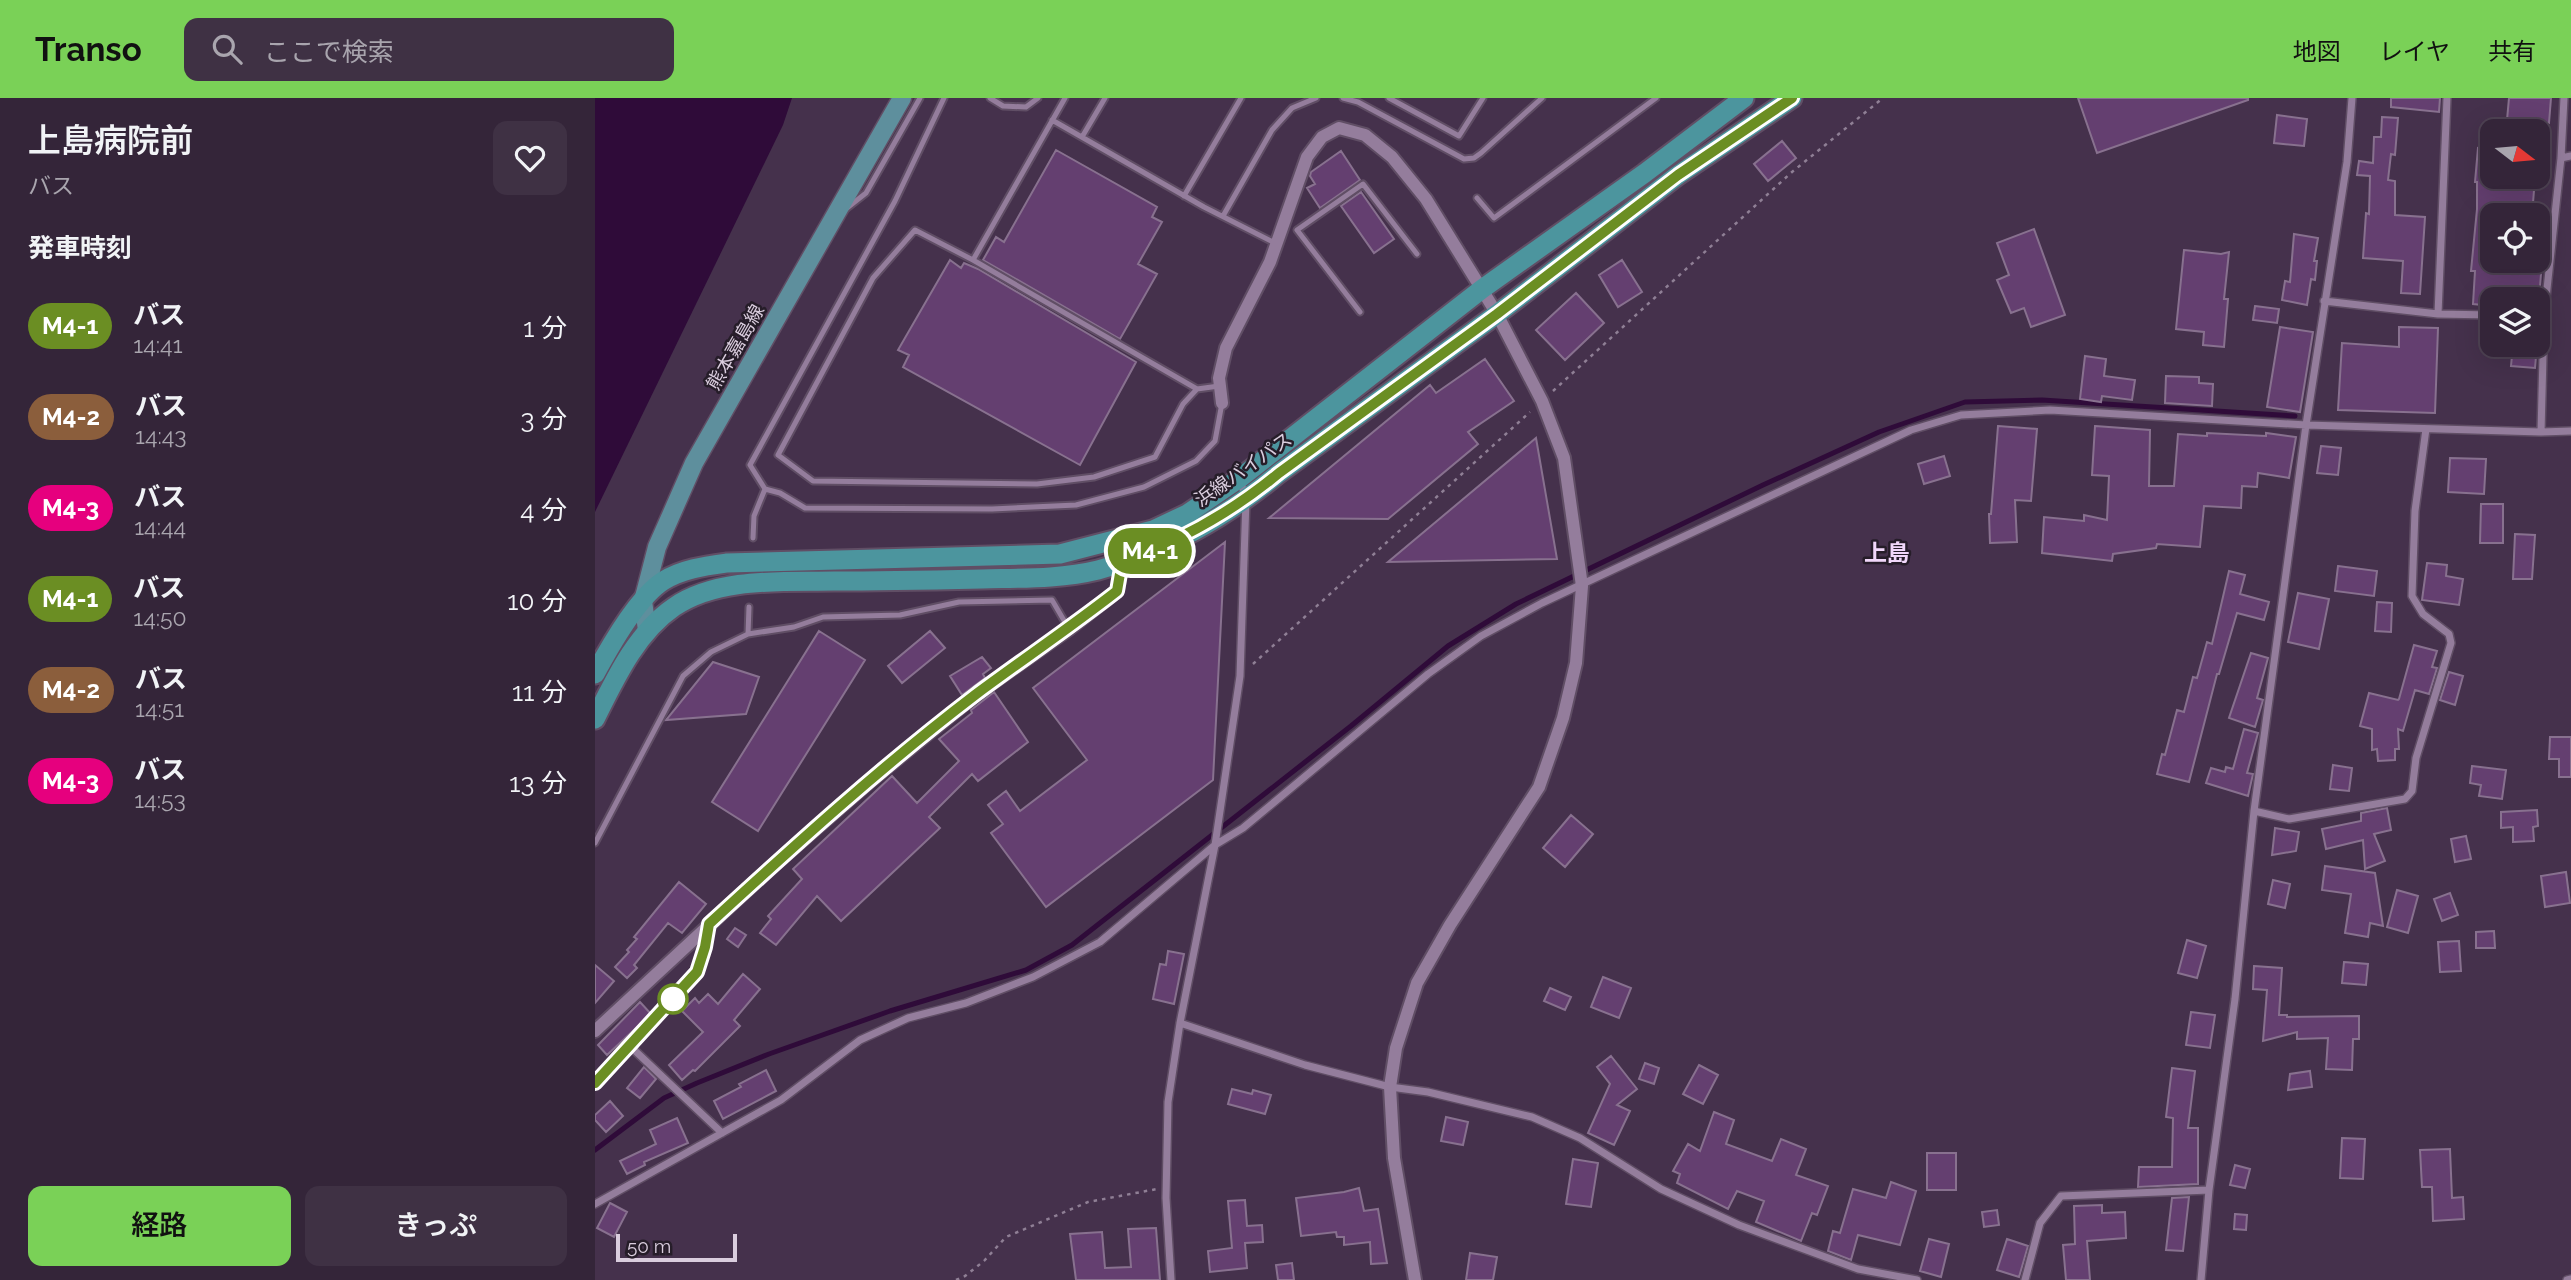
<!DOCTYPE html>
<html lang="ja">
<meta charset="utf-8">
<style>
:root{--surface:#342539;--page:#3f3144;--text:#f1f3f6;--muted:#a9a5ae;--line:#4e4253;--accent:#7ad157}
body{margin:0;font-family:Raleway,"Noto Sans JP",sans-serif;background:var(--page);color:var(--text);height:100vh;display:flex;flex-direction:column;font-size:26px;white-space:nowrap}
*{box-sizing:border-box;margin:0}
p{font-size:23px;color:var(--muted)}
.icon{flex:none;width:38px;height:38px;fill:none;stroke:currentColor;stroke-width:2;stroke-linecap:round;stroke-linejoin:round}
.map{position:relative;flex:1;overflow:hidden}
.side{display:flex;flex-direction:column;background:var(--surface);width:595px}
.side>*{flex:none}
.badge{padding:0 14px;border-radius:23px;font-size:24px;line-height:46px}
.needle{width:46px;rotate:106deg}
.controls{position:absolute;left:1885px;top:21px;display:grid;gap:14px}
.controls a{display:grid;place-items:center;width:70px;height:70px;border-radius:14px;background:var(--surface);box-shadow:0 7px 28px #0002,0 0 0 2px var(--line);font-size:35px}
.scale{position:absolute;left:21px;bottom:18px;width:121px;box-sizing:border-box;padding-left:7px;border:4px solid #dacdde;border-top:0;font-size:19px;line-height:24px;white-space:nowrap;color:#dacdde;-webkit-text-stroke:5px #261d29;paint-order:stroke}
.map>.badge{position:absolute;translate:-50% -50%;box-shadow:0 0 0 4px #fff}
h2{padding:0 28px;font-size:26px;line-height:63px}
.round{display:grid;place-items:center;flex:none;width:74px;height:74px;border-radius:14px;background:var(--page)}
.overview{display:flex;align-items:center;justify-content:space-between;height:119px;padding:0 28px}
h1{font-size:33px;font-weight:600;line-height:52px}
.button{display:flex;gap:14px;margin-top:auto;padding:14px 28px}
.button a{flex:1;height:80px;border-radius:14px;background:var(--accent);color:#111;font-size:28px;font-weight:600;line-height:80px;text-align:center}
.button a+a{background:var(--page);color:var(--text)}
ul{padding:0;list-style:none}
li{display:flex;align-items:center;gap:21px;height:91px;padding:0 28px}
li div{flex:1}
li b{display:block;font-size:26px}
li em{font-style:normal}
li .badge{min-width:77px;font-weight:700;text-align:center}
header{display:flex;align-items:center;gap:42px;box-sizing:border-box;height:98px;padding:0 35px;background:var(--accent);color:#111}
header strong{font-size:33px}
nav{display:flex;gap:38px;margin-inline-start:auto;font-size:24px}
.search{width:490px;height:63px;background:var(--page);display:flex;align-items:center;gap:18px;box-sizing:border-box;padding:0 24px;border-radius:14px;color:var(--muted);font-size:26px}
main{display:flex;flex:1;min-height:0}
.map>svg:first-child{display:block}
.water{fill:#2f0b39}
.lines{fill:none;stroke-linecap:round;stroke-linejoin:round}
.stream{stroke:#2f0b39;stroke-width:5}
.building{fill:#643f70;stroke:#88718f;stroke-width:2}
.service-casing{stroke:#604e65;stroke-width:9}
.minor-casing{stroke:#604e65;stroke-width:10}
.tertiary-casing{stroke:#604e65;stroke-width:16}
.primary-casing{stroke:#604e65;stroke-width:21}
.trunk-casing{stroke:#604e65;stroke-width:23}
.path{stroke:#8f7f95;stroke-width:2.5;stroke-dasharray:3.5 5;stroke-linecap:butt}
.service{stroke:#947d9c;stroke-width:5}
.minor{stroke:#947d9c;stroke-width:7}
.tertiary{stroke:#947d9c;stroke-width:12}
.primary{stroke:#5e8f9d;stroke-width:18}
.trunk{stroke:#4c959e;stroke-width:19}
.line-casing{stroke:#fff;stroke-width:16}
.line{stroke:#6b8e23;stroke-width:10}
.stop-dot{fill:#fff;stroke:#6b8e23;stroke-width:3.5}
.labels{text-anchor:middle;stroke-width:5;stroke-linejoin:round;paint-order:stroke}
.street-label{font-size:19px;fill:#dacdde;stroke:#261d29}
.quarter-label{font-size:23px;font-weight:bold;fill:#f1d7fa;stroke:#261d29}
</style>
<header>
<strong>Transo</strong>
<div class="search"><svg class="icon" aria-label="search" viewBox="0 0 24 24"><circle cx="10" cy="10" r="6"/><path d="M15 15l6 6"/></svg>ここで検索</div>
<nav><a>地図</a><a>レイヤ</a><a>共有</a></nav>
</header>
<main>
<section class="side">
<div class="overview"><div><h1>上島病院前</h1><p>バス</p></div><a class="round"><svg class="icon" aria-label="heart" viewBox="0 0 24 24"><path d="M12 20l-8-8c-3-5 5-10 8-4 3-6 11-1 8 4z"/></svg></a></div>
<h2>発車時刻</h2>
<ul>
<li><span class="badge" style="background:#6b8e23;color:#fff">M4-1</span><div><b>バス</b><p>14:41</p></div><em>1 分</em></li>
<li><span class="badge" style="background:#8b5e3c;color:#fff">M4-2</span><div><b>バス</b><p>14:43</p></div><em>3 分</em></li>
<li><span class="badge" style="background:#e6007e;color:#fff">M4-3</span><div><b>バス</b><p>14:44</p></div><em>4 分</em></li>
<li><span class="badge" style="background:#6b8e23;color:#fff">M4-1</span><div><b>バス</b><p>14:50</p></div><em>10 分</em></li>
<li><span class="badge" style="background:#8b5e3c;color:#fff">M4-2</span><div><b>バス</b><p>14:51</p></div><em>11 分</em></li>
<li><span class="badge" style="background:#e6007e;color:#fff">M4-3</span><div><b>バス</b><p>14:53</p></div><em>13 分</em></li>
</ul>
<div class="button"><a>経路</a><a>きっぷ</a></div>
</section>
<div class="map">
<svg width="1976" height="1182" viewBox="0 0 1976 1182">
<rect width="100%" height="100%" fill="#45314c"/>
<!-- water -->
<path class="water" d="M0,0H197L188,27L0,414Z"/>
<g class="lines">
<!-- stream -->
<path class="stream" d="M0,1052L69,1000L102,985L174,956L295,913L431,872L477,847L756,628L853,548L921,506L1168,387L1284,334L1370,304L1447,302L1700,318"/>
</g>
<!-- building -->
<path class="building" d="M1483,0H1653V2L1502,55Z
M1796,0H1845L1844,14L1796,9Z
M1914,0H1956L1954,25L1912,22Z
M1682,17L1712,21L1709,48L1679,45Z
M1787,19L1803,20L1800,57L1796,56L1793,82L1800,83V117L1830,119L1825,196L1806,195L1808,163L1768,160L1771,115L1774,116L1775,78L1762,77L1764,63L1778,65L1779,39H1786Z
M1187,43L1201,60L1173,83L1159,66Z
M1883,50L1897,52V79L1940,80L1938,105H1943L1942,117H1897V163H1947L1944,201L1902,199L1897,201V208L1878,206L1880,173H1876L1882,111V84H1880Z
M461,52L562,109L557,119L567,124L543,166L562,176L525,241L388,162L401,139L409,144Z
M746,53L765,82L725,110L712,90L720,86L715,78L716,74Z
M766,94L799,141L779,155L746,108Z
M1439,131L1470,217L1436,229L1429,210L1416,215L1402,182L1414,177L1402,145Z
M1699,136L1723,140L1719,163H1722L1720,182L1716,181L1712,207L1687,202L1690,183L1695,184Z
M1589,152L1626,156L1634,154L1629,201H1633L1629,249L1608,247L1609,234L1581,231Z
M355,162L366,170L369,165L383,171L541,264L485,367L308,269L314,257L303,252Z
M1027,162L1047,194L1023,209L1004,177Z
M981,195L1009,225L970,262L941,232Z
M1660,208L1684,211L1682,225L1658,222Z
M1685,229L1718,234L1705,314L1672,309Z
M1804,229L1843,230L1840,315L1743,312L1747,245L1804,249Z
M1918,247H1942L1940,270L1916,268Z
M1490,258L1511,261L1509,278L1540,282L1537,302L1507,298L1506,304L1485,301Z
M890,261L919,303L873,334L883,346L793,421L674,420L835,287L841,295Z
M1571,278L1604,279V285L1618,286L1617,308L1570,305Z
M1403,328L1442,331L1436,403L1420,402L1422,444L1395,445L1394,416H1396Z
M1500,328L1555,332L1554,388H1579L1583,336L1612,338V335L1671,338V335L1701,339L1694,380L1663,375L1662,389L1647,388L1646,410L1609,408L1605,449L1562,446L1561,450L1518,456L1517,463L1447,455L1449,419L1489,423V417L1512,422L1514,378L1497,377Z
M941,340L962,461L793,464Z
M1726,348L1746,350L1743,377L1722,375Z
M1349,358L1355,378L1329,386L1323,366Z
M1855,360L1891,361L1889,396L1853,394Z
M1886,406H1908V445H1885Z
M1920,436L1940,437L1937,481H1918Z
M630,444L618,682L451,809L396,735L408,726L393,707L411,693L425,713L492,662L438,590Z
M1832,465L1852,467L1851,478L1868,481L1864,507L1827,502Z
M1743,468L1782,473L1779,498L1740,493Z
M1634,473L1650,477L1645,496L1674,504L1669,522L1642,515L1624,576H1622L1594,684L1562,676L1567,656L1570,657L1582,612L1589,614L1598,579L1602,580L1612,544L1617,546Z
M1703,495L1734,501L1724,551L1693,544Z
M1782,504L1797,505L1796,534L1780,533Z
M224,533L270,562L163,733L117,704Z
M335,533L350,550L307,585L293,568Z
M1819,547L1842,553L1837,569L1842,570L1834,596L1820,592L1808,633L1803,631L1804,651H1800V662L1783,663L1782,651L1777,652V631L1765,628L1774,595L1803,602L1804,601Z
M1656,555L1673,560L1662,600L1668,602L1660,629L1634,620Z
M387,559L396,570L388,576L390,580L367,597L355,578Z
M118,564L164,579L151,616L71,622Z
M1854,574L1868,578L1860,607L1845,602Z
M399,594L433,644L383,683L377,676L334,719L345,730L246,823L222,798L181,847L165,835L176,821L173,818L207,781L198,771L297,678L322,705L364,663L344,641L377,615L376,612Z
M1649,631L1663,635L1652,675L1658,676L1653,698L1611,685L1616,670L1630,674L1631,669L1638,671Z
M1955,639H1976V679H1964V661H1954Z
M1738,667L1757,670L1754,693L1735,691Z
M1877,668L1911,672L1907,701L1884,698L1886,687L1875,685Z
M1792,710L1796,732L1779,736L1790,763L1770,771L1768,742L1731,751L1727,731L1766,723V715Z
M1942,712L1943,728L1938,729L1939,743L1918,744V729L1906,730V714Z
M976,717L998,736L970,769L948,750Z
M1680,730L1704,734L1701,753L1677,757Z
M1871,738L1876,761L1860,764L1856,741Z
M1730,768L1780,775L1788,828L1775,825L1773,839L1750,835L1756,796L1727,792Z
M1971,774L1975,805L1950,809L1946,778Z
M1678,782L1695,786L1690,810L1673,806Z
M84,784L111,806L87,835L73,825L39,867L42,870L32,880L20,869L34,854L32,852L42,841L39,839Z
M1802,792L1823,798L1813,835L1792,829Z
M1855,795L1863,817L1847,823L1839,801Z
M140,830L151,837L143,849L132,841Z
M1899,833L1900,850H1881V834Z
M1592,842L1611,848L1602,880L1583,875Z
M1864,843L1866,873L1845,874L1843,844Z
M573,853L589,856L579,906L558,901L565,866L571,867Z
M1749,864L1773,866L1771,887L1747,885Z
M0,867L19,883L0,905Z
M1659,868L1687,870L1684,917H1692V919L1764,918V941H1758L1757,972L1731,971L1733,940L1702,941V934L1668,943L1672,892L1658,891Z
M148,876L165,891L139,922L145,928L100,973L98,972L87,982L74,967L108,934L87,913L100,900L104,905L113,896L123,906Z
M1008,879L1036,890L1024,920L996,909Z
M955,890L976,899L970,912L949,903Z
M45,904L56,916L12,957L3,947Z
M1596,914L1620,917L1615,950L1591,947Z
M1016,958L1042,991L1022,1007L1035,1013L1019,1047L993,1035L1015,986L1002,969Z
M1050,965L1064,970L1059,986L1044,981Z
M1104,967L1123,977L1108,1006L1088,996Z
M49,969L61,981L45,1000L32,990Z
M1577,970L1600,973L1593,1030H1603V1086L1543,1089L1544,1069H1577L1578,1020L1571,1019Z
M171,972L181,993L128,1021L119,1003L146,989L144,986Z
M1715,973L1717,989L1693,992L1695,976Z
M637,991L657,996L658,992L676,997L670,1016L633,1006Z
M15,1003L28,1018L11,1034L0,1022V1017Z
M1119,1014L1139,1022L1131,1046L1177,1063L1186,1041L1211,1051L1201,1077L1233,1088L1222,1117L1217,1115L1206,1143L1161,1124L1169,1103L1142,1093L1133,1111L1082,1085L1085,1076L1078,1073L1093,1046L1105,1053Z
M851,1019L873,1024L868,1047L846,1043Z
M82,1020L93,1045L49,1064L50,1067L32,1076L25,1063L61,1046L55,1032Z
M1747,1040L1770,1041L1768,1081L1745,1080Z
M1855,1051L1857,1100L1868,1099L1869,1121L1838,1123L1837,1089H1827L1825,1052Z
M1332,1055H1361V1092H1332Z
M978,1061L1003,1065L996,1109L971,1106Z
M1640,1067L1655,1071L1650,1090L1635,1087Z
M1296,1084L1321,1093L1305,1147L1263,1137L1256,1162L1233,1153L1238,1133L1245,1135L1258,1091L1291,1100Z
M764,1090L769,1113L783,1111L792,1165L776,1166L775,1144L749,1147V1139H742L741,1134L706,1138L701,1100L749,1094Z
M1594,1099L1588,1153L1571,1152L1577,1100Z
M650,1102L652,1128L667,1127L668,1144L650,1145L652,1170L615,1174L613,1153L637,1150L633,1103Z
M15,1105L32,1114L19,1139L2,1130Z
M1507,1107V1115L1530,1114L1531,1140L1492,1143L1495,1182H1471L1468,1147L1480,1146L1479,1108Z
M1402,1112L1404,1127L1389,1129L1387,1114Z
M1640,1116L1652,1117L1651,1132L1639,1131Z
M561,1130L565,1182H481L475,1136L507,1134L510,1170L536,1169L533,1131Z
M1334,1141L1354,1146L1346,1179L1325,1173Z
M1412,1141L1433,1148L1424,1179L1402,1172Z
M875,1155L902,1159L898,1182H871Z
M697,1165L699,1182H683L681,1167Z"/>
<g class="lines">
<defs>
<path id="service" d="M349,0L300,103L155,367L170,391L185,395L210,410L397,411L481,407L549,389L601,363L620,343L627,305
M395,0L408,8L431,9L443,0
M470,0L378,162L602,291L624,288
M748,0L763,4L869,61L879,60L886,55L947,0
M794,0L864,38L888,0
M457,22L609,109L680,145
M487,39L510,0
M589,98L646,0
M882,100L899,120L1061,0
M252,110L271,95L325,0
M628,118L677,32L697,10L721,0
M378,162L320,132L278,180L183,357L218,383L442,386L499,379L560,359L588,306L602,291
M765,214L702,132L768,86L822,156
M158,440L159,418L170,391
M153,536L154,509
M0,745L88,578L116,554L153,536L199,529L228,519L305,517L364,504L457,502L474,531"/>
<path id="minor" d="M1966,60L1976,58
M1729,203L1843,216L1897,217
M1843,216L1852,0
M1946,334L1949,219L1966,60L1969,0
M1659,713L1694,721L1810,701L1817,693L1821,660L1856,545L1854,536L1828,516L1817,498L1820,413L1831,331
M585,925L710,967L795,989L833,994L937,1019L985,1040L1066,1091L1144,1127L1263,1171L1322,1182
M35,948L127,1035
M0,985L102,875L113,831
M0,1106L186,1002L265,942L313,920L371,905L438,879L505,844L620,747L648,730L683,701L833,576L886,538L947,505L1316,332L1366,317L1455,312L1711,327L1946,334L1976,333
M576,1182L571,1100L573,1004L585,925L620,747L645,578L651,402L645,381
M1430,1182L1445,1125L1466,1098L1614,1092
M1606,1182L1614,1092L1640,901L1659,713L1711,327L1752,64L1757,0
M1972,1182L1976,1181"/>
<path id="tertiary" d="M627,305L624,280L631,250L675,164L712,59L727,39L744,30L770,37L797,59L831,101L902,216L947,303L969,360L987,488L981,565L968,620L944,689L855,827L822,885L801,950L795,989L799,1060L820,1182
M0,933L180,766L275,683L380,597L474,531L522,493L527,464L520,444"/>
<path id="primary" d="M52,532L48,503L62,449L99,365L307,0"/>
<path id="trunk" d="M0,576C14,550 43,499 68,483C87,471 110,468 132,465L465,456L558,432L592,416L645,380L887,191L1050,75L1149,0
M0,621C20,581 41,535 79,509C123,479 187,484 239,483C288,483 338,482 387,481C426,480 466,481 503,472C569,455 632,418 684,375L902,216L1083,77L1197,0"/>
</defs>
<!-- service casing -->
<use href="#service" class="service-casing"/>
<!-- minor casing -->
<use href="#minor" class="minor-casing"/>
<!-- tertiary casing -->
<use href="#tertiary" class="tertiary-casing"/>
<!-- primary casing -->
<use href="#primary" class="primary-casing"/>
<!-- trunk casing -->
<use href="#trunk" class="trunk-casing"/>
<!-- path -->
<path class="path" d="M958,293L1197,74L1288,0
M658,566L935,314
M361,1182L370,1178L389,1163L411,1139L493,1104L562,1091"/>
<!-- service -->
<use href="#service" class="service"/>
<!-- minor -->
<use href="#minor" class="minor"/>
<!-- tertiary -->
<use href="#tertiary" class="tertiary"/>
<!-- primary -->
<use href="#primary" class="primary"/>
<!-- trunk -->
<use href="#trunk" class="trunk"/>
</g>
<g class="lines">
<defs>
<path id="line" d="M0,985L102,874L110,849L114,826C200,747 287,668 380,597C427,562 476,529 522,493L527,464C585,443 637,414 684,375L902,216L1083,77L1197,0"/>
</defs>
<!-- line casing -->
<use href="#line" class="line-casing"/>
<!-- line -->
<use href="#line" class="line"/>
</g>
<!-- markers -->
<circle class="stop-dot" cx="78" cy="901" r="14"/>
<g class="labels">
<!-- street labels -->
<g class="street-label">
<text transform="translate(140 249) rotate(-60)" y="7">熊本嘉島線</text>
<text transform="translate(648 371) rotate(-35)" y="7">浜線バイパス</text>
</g>
<!-- quarter labels -->
<g class="quarter-label">
<text x="1292" y="463">上島</text>
</g>
</g>
</svg>
<div class="controls">
<a><svg class="needle" viewBox="-14 -14 28 28"><path d="M0-13l5 13h-10z" fill="#e53935"/><path d="M0 13l5-13h-10z" fill="#a9a5ae"/></svg></a>
<a><svg class="icon" aria-label="locate" viewBox="0 0 24 24"><circle cx="12" cy="12" r="6"/><path d="M12 2v4M12 18v4M2 12h4M18 12h4"/></svg></a>
<a><svg class="icon" aria-label="layers" viewBox="0 0 24 24"><path d="M12 4l9 5-9 5-9-5zM3 14l9 5 9-5"/></svg></a>
</div>
<div class="scale">50 m</div>
<b class="badge" style="left:555px;top:453px;background:#6b8e23;color:#fff">M4-1</b>
</div>
</main>
